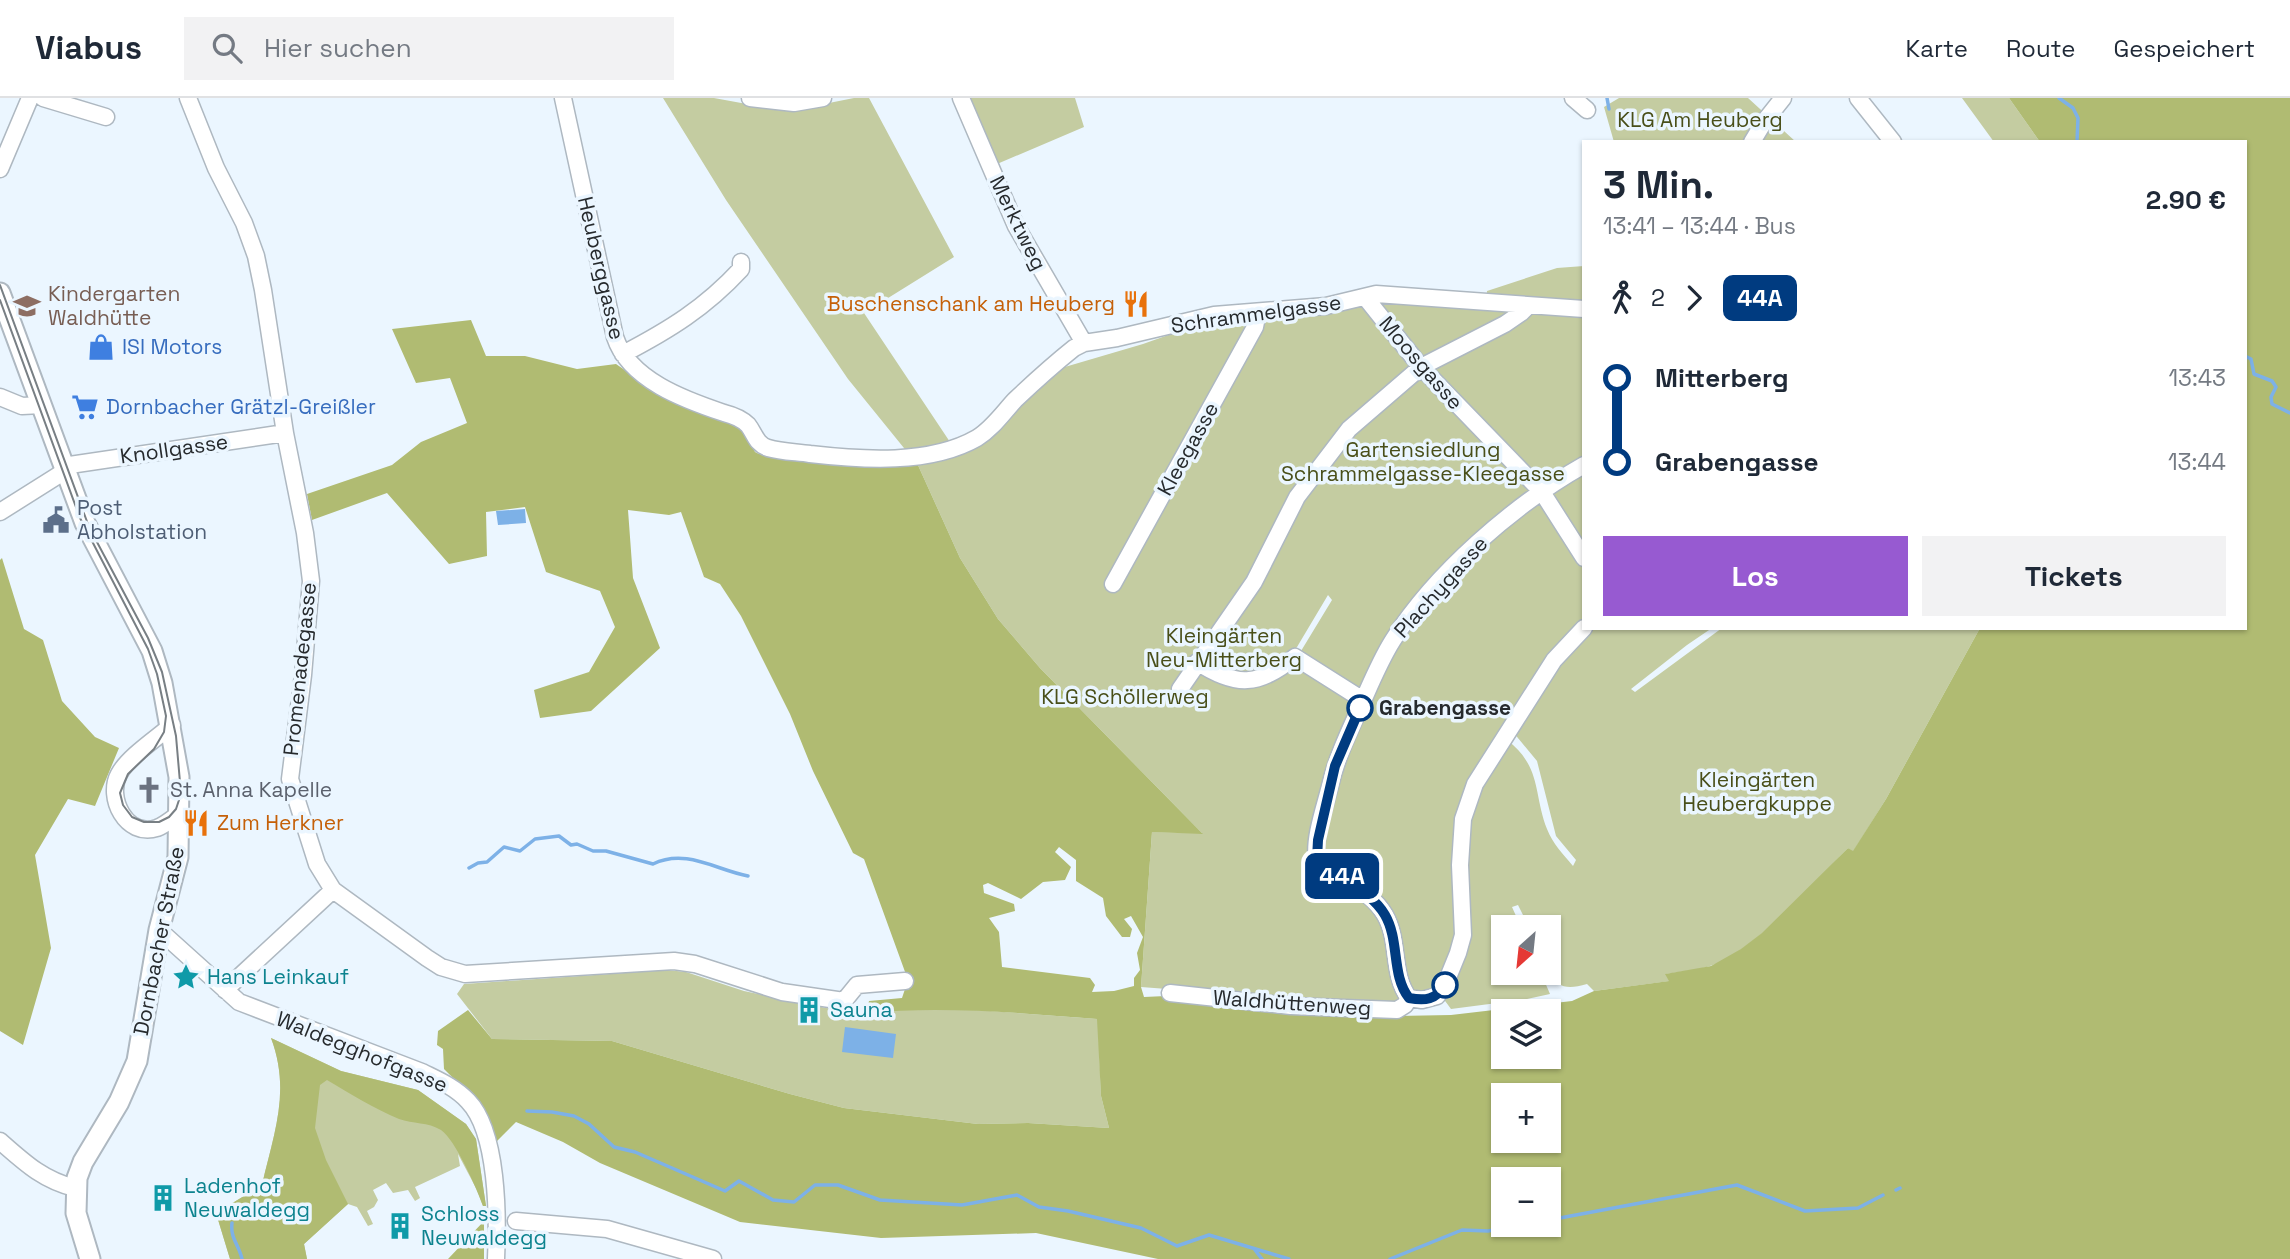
<!DOCTYPE html>
<html lang="de">
<meta charset="utf-8">
<style>
:root{--surface:#fff;--page:#f2f2f3;--text:#1f2937;--muted:#747a83;--line:#e0e1e3;--accent:#975ad1}
body{margin:0;font-family:"Space Grotesk",sans-serif;background:var(--page);color:var(--text);height:100vh;display:flex;flex-direction:column;font-size:26px;white-space:nowrap}
*{box-sizing:border-box;margin:0}
p{font-size:23px;color:var(--muted)}
.icon{flex:none;width:38px;height:38px;fill:none;stroke:currentColor;stroke-width:2;stroke-linecap:round;stroke-linejoin:round}
.map{position:relative;flex:1;overflow:hidden}
.panel{position:absolute;left:1582px;top:42px;width:665px;height:490px;display:flex;flex-direction:column;background:var(--surface);border-radius:0px;box-shadow:0 2px 5px #0004}
.panel>*{flex:none}
.badge{padding:0 14px;border-radius:10px;font-size:24px;line-height:46px}
.needle{width:46px;rotate:207deg}
.fabs{position:absolute;left:1491px;top:817px;display:grid;gap:14px}
.fabs a{display:grid;place-items:center;width:70px;height:70px;border-radius:0px;background:var(--surface);box-shadow:0 2px 5px #0004;font-size:35px}
.map>.badge{position:absolute;translate:-50% -50%;box-shadow:0 0 0 4px #fff}
.legs{display:flex;align-items:center;gap:10px;height:77px;padding:0 21px;font-size:23px}
.legs p{margin-inline-start:auto}
.headline{display:flex;align-items:center;justify-content:space-between;height:119px;padding:0 21px}
h1{font-size:38px;font-weight:700;line-height:52px}
.cta{display:flex;gap:14px;margin-top:auto;padding:14px 21px}
.cta a{flex:1;height:80px;border-radius:0px;background:var(--accent);color:#fff;font-size:28px;font-weight:700;line-height:80px;text-align:center}
.cta a+a{background:var(--page);color:var(--text)}
ul{padding:0 21px;list-style:none}
li{display:flex;align-items:center;gap:24px;height:84px;font-size:26px}
li i{display:grid;place-items:center;width:10px;height:100%;margin:0 9px;background:currentColor}
li i::after{content:'';width:18px;height:18px;margin:-9px;border:5px solid;border-radius:50%;background:var(--surface)}
li p{margin-inline-start:auto}
li:first-child i{background:linear-gradient(#0000 50%,currentColor 0)}
li:last-child i{background:linear-gradient(currentColor 50%,#0000 0)}
header{display:flex;align-items:center;gap:42px;box-sizing:border-box;height:98px;padding:0 35px;background:var(--surface);border-bottom:2px solid var(--line)}
header strong{font-size:33px}
nav{display:flex;gap:38px;margin-inline-start:auto;font-size:24px}
.search{width:490px;height:63px;background:var(--page);display:flex;align-items:center;gap:18px;box-sizing:border-box;padding:0 24px;border-radius:0px;color:var(--muted);font-size:26px}
.map>svg:first-child{display:block}
.green{fill:#c4cca1;fill-rule:evenodd}
.forest{fill:#b0bb72;fill-rule:evenodd}
.water{fill:#7db1e7}
.lines{fill:none;stroke-linecap:round;stroke-linejoin:round}
.stream{stroke:#7db1e7;stroke-width:3.5}
.minor-casing{stroke:#aeb8c1;stroke-width:19}
.major-casing{stroke:#aeb8c1;stroke-width:23}
.minor{stroke:#fff;stroke-width:16}
.major{stroke:#fff;stroke-width:19}
.tram{stroke:#787f84;stroke-width:2}
.line-1-casing{stroke:#fff;stroke-width:16}
.line-1{stroke:#003b80;stroke-width:10}
.stop-1-dot{fill:#fff;stroke:#003b80;stroke-width:3.5}
.labels{text-anchor:middle;stroke-width:7;stroke-linejoin:round;paint-order:stroke}
.park-label{font-size:21px;fill:#494f19;stroke:#ebf6ff}
.street-label{font-size:21px;fill:#262a2d;stroke:#ebf6ff}
.education-label{font-size:21px;fill:#785e54;stroke:#ebf6ff;text-anchor:start}
.food-label{font-size:21px;fill:#c56008;stroke:#ebf6ff;text-anchor:end}
.shop-label{font-size:21px;fill:#366cbe;stroke:#ebf6ff;text-anchor:start}
.service-label{font-size:21px;fill:#4e5e75;stroke:#ebf6ff;text-anchor:start}
.stop-label{font-size:21px;font-weight:bold;fill:#262a2d;stroke:#ebf6ff;text-anchor:start}
.worship-label{font-size:21px;fill:#5b616d;stroke:#ebf6ff;text-anchor:start}
.culture-label{font-size:21px;fill:#0d838f;stroke:#ebf6ff;text-anchor:start}
</style>
<header>
<strong>Viabus</strong>
<div class="search"><svg class="icon" aria-label="search" viewBox="0 0 24 24"><circle cx="10" cy="10" r="6"/><path d="M15 15l6 6"/></svg>Hier suchen</div>
<nav><a>Karte</a><a>Route</a><a>Gespeichert</a></nav>
</header>
<div class="map">
<svg width="2290" height="1161" viewBox="0 0 2290 1161">
<rect width="100%" height="100%" fill="#ebf6ff"/>
<!-- green -->
<path class="green" d="M663,0H714L763,9L814,8L854,0H869L954,159L864,215L950,344L908,355L848,281L726,102Z
M969,0H1075L1084,29L997,66Z
M1619,0H1748L1796,44H1614L1604,9Z
M1962,0H2009L2040,44H1994Z
M1584,168V530H1712L1687,547L1631,591L1635,594L1722,530H1980L1886,701L1853,754L1848,750C1811,787 1765,843 1718,865C1703,872 1683,873 1666,876L1670,883L1594,893L1587,886C1541,900 1549,861 1549,830L1529,829L1518,807L1512,809L1521,829L1503,830V875H1541L1550,896L1527,901L1451,911L1437,892C1393,917 1410,853 1398,828C1388,806 1372,788 1352,775C1341,768 1327,765 1322,753C1330,687 1354,628 1384,569L1378,563L1362,592L1357,594L1302,559L1301,553L1332,502L1328,497L1297,549L1287,561L1311,572L1354,599L1355,604C1339,642 1302,731 1317,771L1326,775L1370,808L1381,826L1386,841L1391,873L1401,906L1322,907L1233,896L1141,889L1152,734L1202,735L1040,570L998,521L960,460L917,365L949,356L981,341L1058,271L1143,246L1205,224L1237,219H1273L1342,209L1378,200L1486,208L1487,193L1557,170ZM1273,439L1280,447L1252,492L1247,483L1260,465ZM1504,631L1513,634L1537,663L1556,738L1576,762L1573,768C1563,756 1553,746 1547,731C1533,695 1542,669 1507,642L1480,684L1467,716L1464,782L1465,806L1456,807C1454,785 1451,762 1454,741C1459,699 1482,665 1504,631Z
M667,872L686,874L744,893L826,910L866,915L913,910L976,912L1098,921L1101,998L1109,1030L1028,1025L978,1026L844,1010L790,996L612,943L492,941L457,896L464,886Z
M271,940L341,973L418,992L466,1026L476,1041L486,1108H483L477,1092L458,1056L460,1068L415,1089L420,1100L415,1103L408,1092L393,1095L386,1085L373,1092L378,1102L374,1109L367,1113L373,1126L368,1128L357,1109L348,1106L304,1146L307,1161H230L216,1115L262,1087C274,1034 291,993 271,940Z"/>
<!-- forest -->
<path class="forest" d="M2009,0H2290V1161H1158L1036,1135L881,1140L740,1124L600,1065L563,1044L516,1024L496,1044C486,1002 473,1000 444,971L443,951L437,947L438,933L468,912L492,941L612,943L790,996L844,1010L978,1026L1028,1025L1109,1030L1101,998L1097,921C1020,915 944,908 866,915L869,903L902,900L908,882L864,761L853,755L813,673L790,616L741,518L720,486L704,479L681,414L669,417L628,412L633,480L660,550L591,613L540,620L534,592L589,574L615,529L600,493L546,474L525,409L486,414L487,458L449,466L387,395L312,422L307,396L392,367L421,344L467,325L450,280L416,285L392,231L471,222L486,258H525L577,271L616,266L655,293L736,326L747,338L755,354L759,356L840,365H917L960,460L998,521L1040,570L1203,736L1152,734L1141,889L1144,899L1166,898L1397,918L1451,917L1572,903L1594,893L1669,883L1665,876L1711,868L1741,851L1762,835L1848,750L1853,753L1886,701L1980,530H2245V44H2040ZM1059,749L1076,762V783L1103,800L1106,818L1122,839H1130L1132,831L1124,821L1131,818L1143,839L1137,855L1140,872L1134,880V888L1114,893L1092,894L1095,887L1090,880L1002,869L999,834L989,820L1015,813L1014,806L984,795L983,787L988,785L1021,801L1043,784L1065,782L1071,769L1055,754ZM1503,914H1549V959H1503ZM1503,998H1549V1043H1503ZM1503,1082H1549V1127H1503Z
M2,460L24,531L43,542L62,603L95,639L119,650L95,708L68,701L35,757L51,850L23,947L0,933V462Z
M271,940L341,973L418,992L466,1026L476,1041L486,1108H483C477,1091 455,1041 441,1032C428,1024 413,1026 399,1021C375,1011 349,995 327,982L320,987L315,1030L326,1062L348,1106L304,1146L307,1161H230L216,1115L262,1087C274,1035 291,993 271,940Z
M484,1123V1161H448Z"/>
<!-- water -->
<path class="water" d="M525,411L526,425L498,427L496,413Z
M845,929L896,936L893,960L842,954Z"/>
<g class="lines">
<!-- stream -->
<path class="stream" d="M1607,0L1609,11
M2059,0L2073,10L2078,20L2077,44
M2245,258L2251,261L2254,276L2272,283L2276,289L2271,299L2272,306L2290,315
M469,770L478,765L487,764L504,749L520,753L535,741L559,738L571,747L577,746L593,753H606L653,766C686,750 716,772 748,778
M527,1013L552,1014L574,1018L589,1026L614,1049L635,1054L725,1093L739,1083L773,1102L794,1104L815,1087H838L880,1102L962,1107L1017,1097L1039,1109L1068,1113L1141,1130L1177,1148L1209,1137L1289,1161
M1896,1092L1900,1090
M1549,1122L1737,1087L1805,1113L1858,1110L1883,1097
M232,1125C230,1140 239,1147 242,1161
M1255,1152L1262,1161
M1390,1161L1462,1132L1488,1133L1523,1127"/>
<defs>
<path id="minor" d="M43,0L106,19
M188,0L216,70L244,125L256,158L263,192L285,335L305,435L311,483L303,577L290,681L317,766L333,792L427,860L441,869L465,876L674,863L695,866L782,894L844,903L857,887L905,883
M563,0L615,239C629,282 685,302 724,315C732,317 742,321 748,327C755,336 756,346 768,350C782,354 797,354 810,356C862,362 930,367 977,340C992,331 1003,315 1015,302C1034,284 1054,266 1074,250L1084,245L1117,240L1214,217L1326,208L1376,196L1584,211
M750,0L794,5L823,0
M961,0L1016,128L1084,245
M1573,0L1587,12
M1858,0L1893,44
M1752,44L1764,24L1783,0
M0,71L30,0
M1365,199L1421,269L1542,394L1584,460
M623,256C669,232 705,210 741,171V164
M0,299L22,308L42,307
M63,368L285,335
M0,414L65,373
M1113,486L1255,229L1258,214
M1197,564C1237,590 1258,588 1295,559L1363,602
M1180,591L1254,484L1297,399L1349,331L1421,269L1505,226L1521,215L1528,208
M172,627C157,640 128,659 119,676C106,699 126,740 157,730C165,727 173,720 180,715
M159,832L239,904L422,974C438,982 455,989 468,1003C498,1034 498,1119 496,1161
M225,892L333,792
M1170,895L1291,908L1397,912L1405,907L1409,900
M1409,900C1391,877 1400,843 1385,817C1369,789 1337,783 1317,761C1313,742 1325,708 1330,688C1336,662 1347,638 1358,614C1369,590 1379,564 1393,542C1435,475 1515,406 1584,367
M1409,900L1422,902L1437,898L1445,887L1458,855L1463,837L1460,767L1463,721L1475,686L1554,562L1584,530
M0,1043C25,1065 43,1082 75,1090
M516,1123L607,1131L713,1161"/>
<path id="major" d="M0,195L85,425L152,553L162,585L179,679L178,759L159,832L137,963L119,1004L83,1064L77,1080L76,1115L90,1161"/>
</defs>
<!-- minor casing -->
<use href="#minor" class="minor-casing"/>
<!-- major casing -->
<use href="#major" class="major-casing"/>
<!-- minor -->
<use href="#minor" class="minor"/>
<!-- major -->
<use href="#major" class="major"/>
<!-- tram -->
<path class="tram" d="M0,187L89,429L148,540L162,574L176,638L181,696L176,711L169,719L159,724H144L132,719L123,707L120,695L128,676L154,651L164,634L166,618L157,576L148,551L80,420L0,202"/>
</g>
<g class="lines">
<defs>
<path id="line-1" d="M1360,610L1335,668L1318,742L1317,761C1337,783 1369,790 1385,817C1400,843 1391,877 1409,900C1425,903 1436,902 1445,887"/>
</defs>
<!-- line-1 casing -->
<use href="#line-1" class="line-1-casing"/>
<!-- line-1 -->
<use href="#line-1" class="line-1"/>
</g>
<!-- icons -->
<defs>
<symbol id="restaurant-bare" viewBox="-9 -9 18 18"><path d="M-5-6h1v4h1v-4h1v4h1v-4h1v5L-1.5 .5V6h-2V.5L-5-1ZM5-6V6H3V1.5H1.5Q1.5-4 5-6Z" fill="#e8710a" stroke="#ebf6ff" stroke-width="2.5" paint-order="stroke"/></symbol>
<symbol id="school-bare" viewBox="-9 -9 18 18"><path d="M0-5L7-2L0 1L-7-2ZM-4 1L0 2.5L4 1V4Q0 6-4 4Z" fill="#8d6e63" stroke="#ebf6ff" stroke-width="2.5" paint-order="stroke"/></symbol>
<symbol id="shop-bare" viewBox="-9 -9 18 18"><path d="M-5-2.5h2.3a2.7 3.5 0 0 1 5.4 0H5L5.5 6h-11ZM-1.5-2.5h3a1.5 2.3 0 0 0-3 0Z" fill="#3f7fe0" stroke="#ebf6ff" stroke-width="2.5" paint-order="stroke"/></symbol>
<symbol id="supermarket-bare" viewBox="-9 -9 18 18"><path d="M-6-5.5h2.5l.6 2H6L4.5 2H-2.5L-4.4-4H-6ZM-1.5 3.2a1.3 1.3 0 1 0 .1 0ZM3 3.2a1.3 1.3 0 1 0 .1 0Z" fill="#3f7fe0" stroke="#ebf6ff" stroke-width="2.5" paint-order="stroke"/></symbol>
<symbol id="civic-bare" viewBox="-9 -9 18 18"><path d="M-.6-6.5H3V-4.5H.6V-3L4-1V1h2V6H-6V1h2V-1L-.6-3ZM-1.2 2.5V6h2.4V2.5Z" fill="#5c6f8a" stroke="#ebf6ff" stroke-width="2.5" paint-order="stroke"/></symbol>
<symbol id="church-bare" viewBox="-9 -9 18 18"><path d="M-1.2-6h2.4v3.5h3.3v2.4h-3.3V6h-2.4V-.1h-3.3v-2.4h3.3Z" fill="#6b7280" stroke="#ebf6ff" stroke-width="2.5" paint-order="stroke"/></symbol>
<symbol id="sight-bare" viewBox="-9 -9 18 18"><path d="M0-6L1.8-2.2L6-1.7L2.9 1.2L3.7 5.4L0 3.3L-3.7 5.4L-2.9 1.2L-6-1.7L-1.8-2.2Z" fill="#0f9aa8" stroke="#ebf6ff" stroke-width="2.5" paint-order="stroke"/></symbol>
<symbol id="building-bare" viewBox="-9 -9 18 18"><path d="M-4-6H4V6H1V3H-1V6H-4ZM-2.5-4.3h1.7v1.8h-1.7ZM.8-4.3h1.7v1.8H.8ZM-2.5-1h1.7V.8h-1.7ZM.8-1h1.7V.8H.8Z" fill="#0f9aa8" stroke="#ebf6ff" stroke-width="2.5" paint-order="stroke"/></symbol>
</defs>
<g fill-rule="evenodd">
<use href="#restaurant-bare" x="1117" y="187" width="38" height="38"/>
<use href="#school-bare" x="8" y="189" width="38" height="38"/>
<use href="#shop-bare" x="82" y="230" width="38" height="38"/>
<use href="#supermarket-bare" x="66" y="290" width="38" height="38"/>
<use href="#civic-bare" x="37" y="403" width="38" height="38"/>
<use href="#church-bare" x="130" y="673" width="38" height="38"/>
<use href="#restaurant-bare" x="177" y="706" width="38" height="38"/>
<use href="#sight-bare" x="167" y="860" width="38" height="38"/>
<use href="#building-bare" x="790" y="893" width="38" height="38"/>
<use href="#building-bare" x="144" y="1081" width="38" height="38"/>
<use href="#building-bare" x="381" y="1109" width="38" height="38"/>
</g>
<!-- markers -->
<g class="stop-1-dot">
<circle cx="1360" cy="610" r="12"/>
<circle cx="1445" cy="887" r="12"/>
</g>
<g class="labels">
<!-- park labels -->
<g class="park-label">
<text x="1700" y="29">KLG Am Heuberg</text>
<text x="1423" y="359">Gartensiedlung<tspan x="1423" dy="24">Schrammelgasse-Kleegasse</tspan></text>
<text x="1224" y="545">Kleingärten<tspan x="1224" dy="24">Neu-Mitterberg</tspan></text>
<text x="1125" y="606">KLG Schöllerweg</text>
<text x="1757" y="689">Kleingärten<tspan x="1757" dy="24">Heubergkuppe</tspan></text>
</g>
<!-- street labels -->
<g class="street-label">
<text transform="translate(1018 125) rotate(64)" y="7">Merktweg</text>
<text transform="translate(601 170) rotate(77)" y="7">Heuberggasse</text>
<text transform="translate(1256 216) rotate(-8)" y="7">Schrammelgasse</text>
<text transform="translate(1421 265) rotate(49)" y="7">Moosgasse</text>
<text transform="translate(174 351) rotate(-8)" y="7">Knollgasse</text>
<text transform="translate(1188 351) rotate(-61)" y="7">Kleegasse</text>
<text transform="translate(1441 489) rotate(-48)" y="7">Plachygasse</text>
<text transform="translate(300 571) rotate(-84)" y="7">Promenadegasse</text>
<text transform="translate(159 843) rotate(-79)" y="7">Dornbacher Straße</text>
<text transform="translate(1292 905) rotate(4)" y="7">Waldhüttenweg</text>
<text transform="translate(362 954) rotate(22)" y="7">Waldegghofgasse</text>
</g>
<!-- education labels -->
<g class="education-label">
<text x="48" y="203">Kindergarten<tspan x="48" dy="24">Waldhütte</tspan></text>
</g>
<!-- food labels -->
<g class="food-label">
<text x="1115" y="213">Buschenschank am Heuberg</text>
<text x="217" y="732" text-anchor="start">Zum Herkner</text>
</g>
<!-- shop labels -->
<g class="shop-label">
<text x="122" y="256">ISI Motors</text>
<text x="106" y="316">Dornbacher Grätzl-Greißler</text>
</g>
<!-- service labels -->
<g class="service-label">
<text x="77" y="417">Post<tspan x="77" dy="24">Abholstation</tspan></text>
</g>
<!-- stop labels -->
<g class="stop-label">
<text x="1379" y="617">Grabengasse</text>
</g>
<!-- worship labels -->
<g class="worship-label">
<text x="170" y="699">St. Anna Kapelle</text>
</g>
<!-- culture labels -->
<g class="culture-label">
<text x="207" y="886">Hans Leinkauf</text>
<text x="830" y="919">Sauna</text>
<text x="184" y="1095">Ladenhof<tspan x="184" dy="24">Neuwaldegg</tspan></text>
<text x="421" y="1123">Schloss<tspan x="421" dy="24">Neuwaldegg</tspan></text>
</g>
</g>
</svg>
<div class="fabs">
<a><svg class="needle" viewBox="-14 -14 28 28"><path d="M0-13l5 13h-10z" fill="#e53935"/><path d="M0 13l5-13h-10z" fill="#747a83"/></svg></a>
<a><svg class="icon" aria-label="layers" viewBox="0 0 24 24"><path d="M12 4l9 5-9 5-9-5zM3 14l9 5 9-5"/></svg></a>
<a>+</a>
<a>−</a>
</div>
<b class="badge" style="left:1342px;top:778px;background:#003b80;color:#fff">44A</b>
<section class="panel">
<div class="headline"><div><h1>3 Min.</h1><p>13:41 – 13:44 · Bus</p></div><b>2.90 €</b></div>
<div class="legs"><svg class="icon" aria-label="walk" viewBox="0 0 24 24"><circle cx="13" cy="4" r="2"/><path d="M13 8l-2 6 4 7M11 14l-3 7M7 12l3-4h3l4 4"/></svg>2<svg class="icon" aria-label="forward" viewBox="0 0 24 24"><path d="M9 5l7 7-7 7"/></svg><b class="badge" style="background:#003b80;color:#fff">44A</b></div>
<ul>
<li><i style="color:#003b80"></i><b>Mitterberg</b><p>13:43</p></li>
<li><i style="color:#003b80"></i><b>Grabengasse</b><p>13:44</p></li>
</ul>
<div class="cta"><a>Los</a><a>Tickets</a></div>
</section>
</div>
